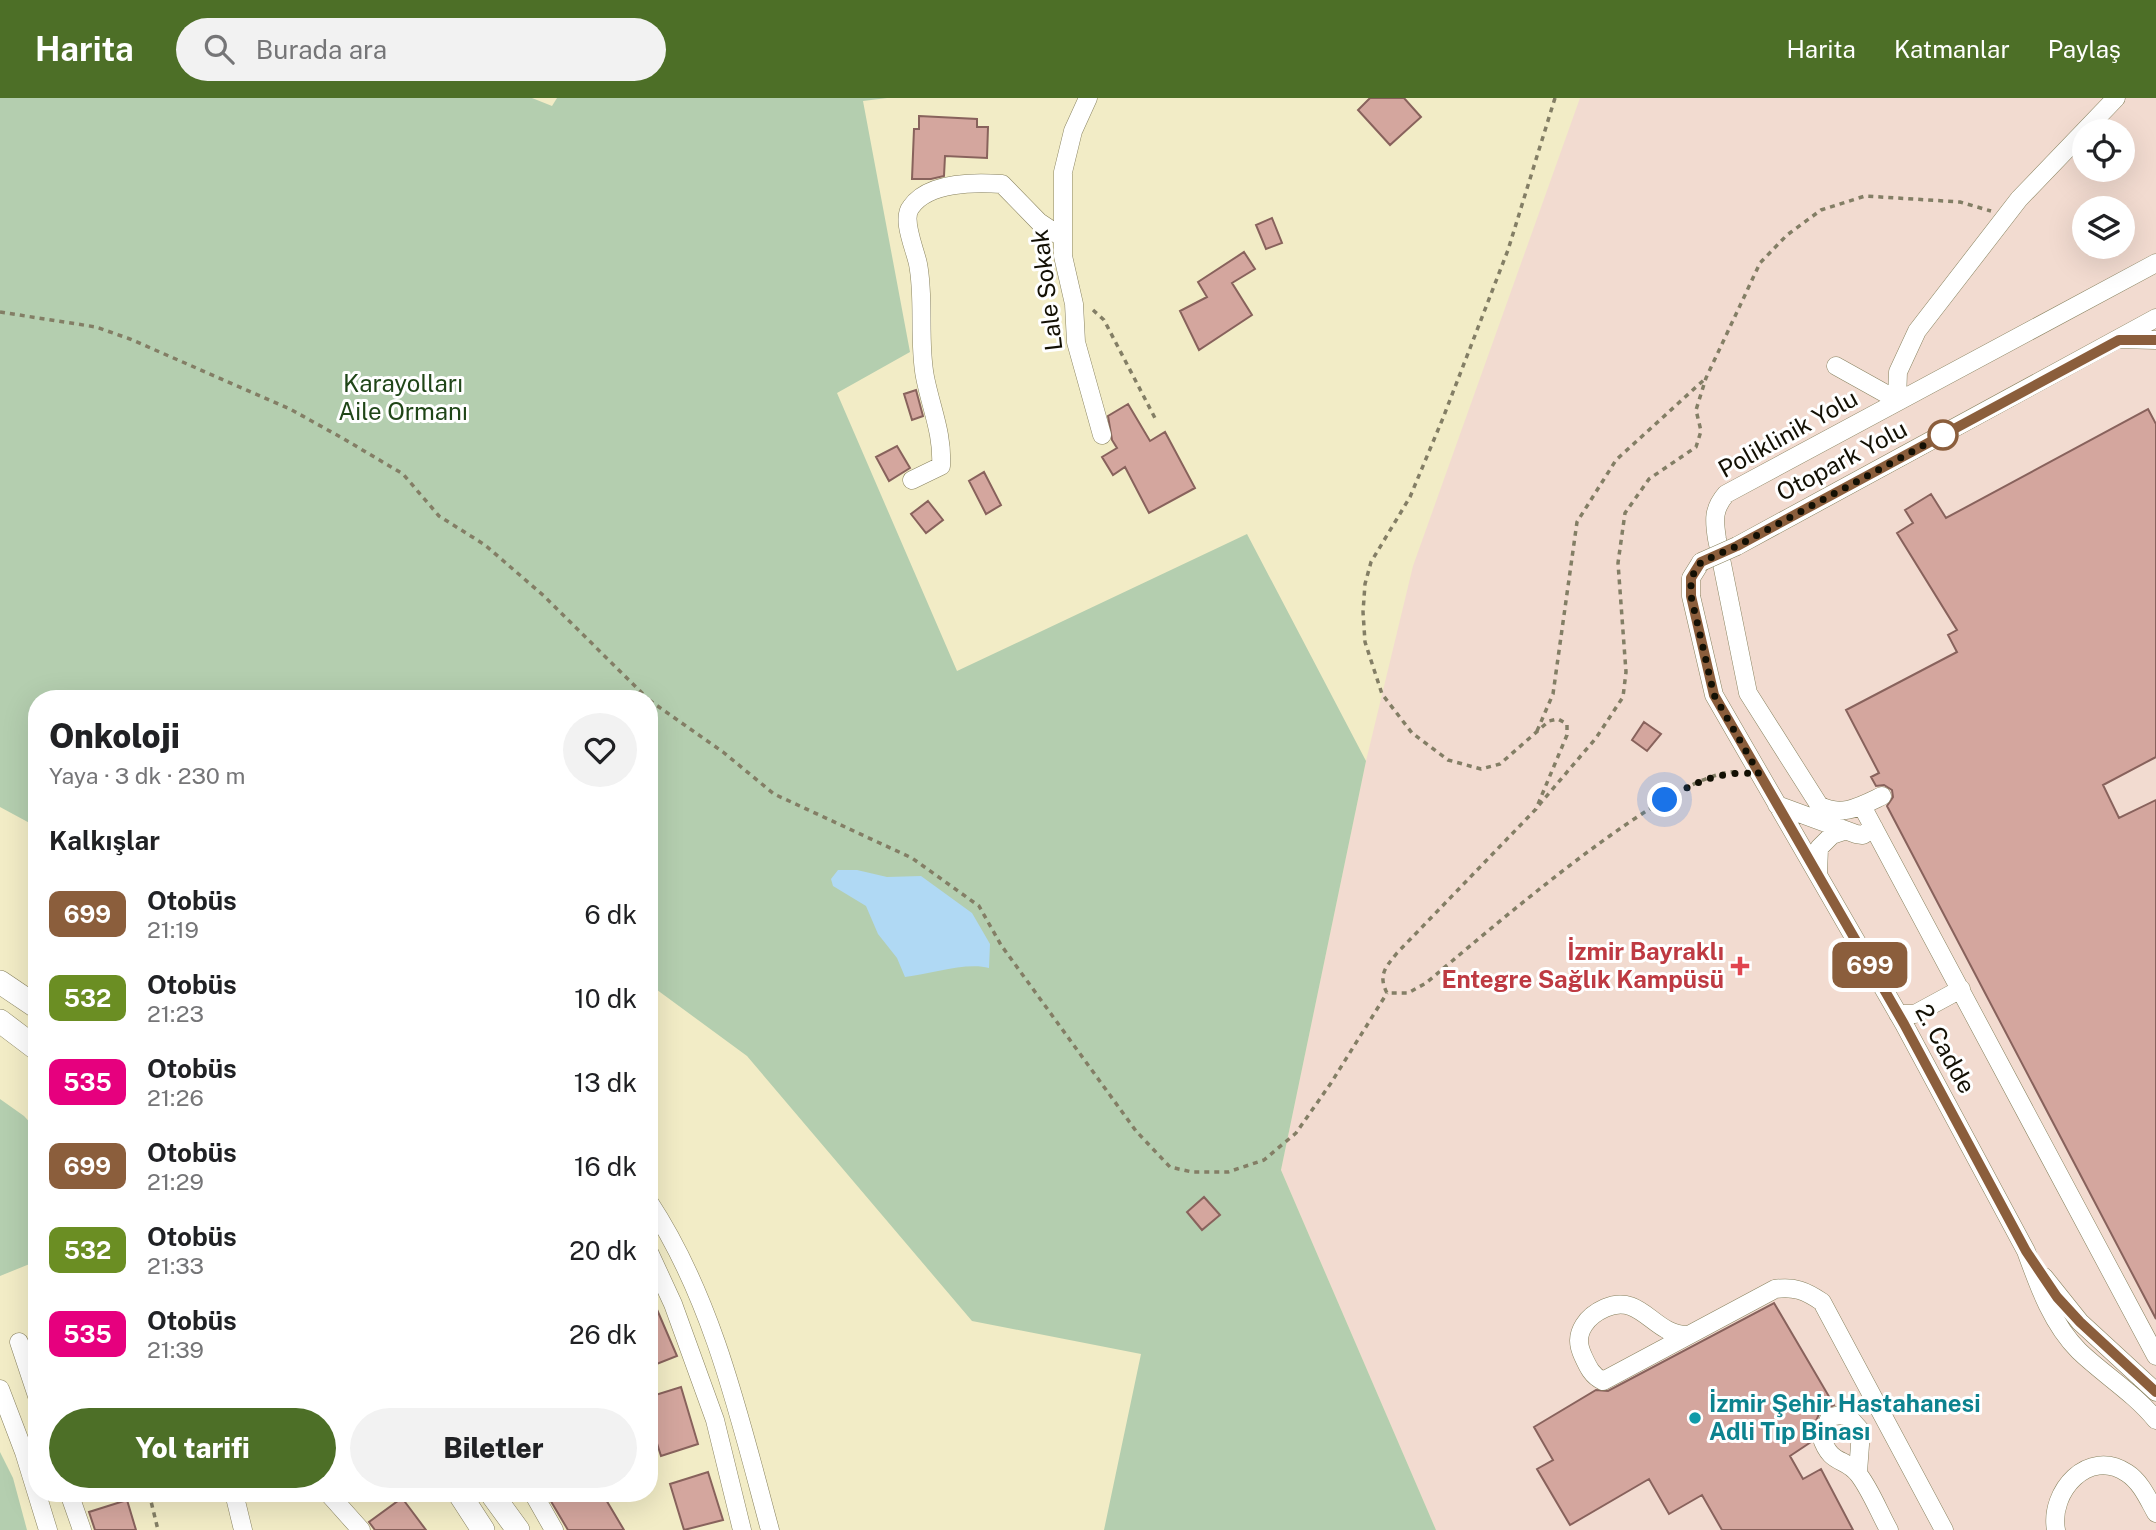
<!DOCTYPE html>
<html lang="tr">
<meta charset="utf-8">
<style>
:root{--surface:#fff;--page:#f2f2f2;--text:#202124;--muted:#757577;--accent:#4d6f27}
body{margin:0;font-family:"Public Sans",sans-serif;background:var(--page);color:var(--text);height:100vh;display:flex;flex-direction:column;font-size:26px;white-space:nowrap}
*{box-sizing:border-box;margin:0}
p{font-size:23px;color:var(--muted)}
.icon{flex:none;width:38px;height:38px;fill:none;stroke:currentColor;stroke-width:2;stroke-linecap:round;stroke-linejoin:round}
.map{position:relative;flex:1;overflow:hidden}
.side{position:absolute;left:28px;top:592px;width:630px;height:812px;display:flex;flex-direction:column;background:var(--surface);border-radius:28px;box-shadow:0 7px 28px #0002}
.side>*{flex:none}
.badge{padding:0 14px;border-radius:10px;font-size:24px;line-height:46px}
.tools{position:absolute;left:2072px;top:21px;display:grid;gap:14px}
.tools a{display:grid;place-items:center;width:63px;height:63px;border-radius:50%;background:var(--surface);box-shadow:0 7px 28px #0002;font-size:35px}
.you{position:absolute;width:35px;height:35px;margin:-18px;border:5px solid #fff;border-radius:50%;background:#1a73e8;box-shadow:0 0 0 10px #1a73e833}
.map>.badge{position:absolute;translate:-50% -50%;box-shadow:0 0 0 4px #fff}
h2{padding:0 21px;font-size:26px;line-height:63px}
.round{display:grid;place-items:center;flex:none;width:74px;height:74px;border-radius:37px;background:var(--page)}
.headline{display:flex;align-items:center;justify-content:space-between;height:119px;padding:0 21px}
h1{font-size:33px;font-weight:800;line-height:52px}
.button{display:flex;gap:14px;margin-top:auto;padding:14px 21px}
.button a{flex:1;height:80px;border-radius:42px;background:var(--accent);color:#fff;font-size:28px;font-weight:800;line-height:80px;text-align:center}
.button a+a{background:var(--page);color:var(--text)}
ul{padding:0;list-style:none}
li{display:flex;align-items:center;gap:21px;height:84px;padding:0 21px}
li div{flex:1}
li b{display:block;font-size:26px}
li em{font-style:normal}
li .badge{min-width:77px;font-weight:700;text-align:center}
header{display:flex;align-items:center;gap:42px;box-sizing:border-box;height:98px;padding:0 35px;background:var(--accent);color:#fff}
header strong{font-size:33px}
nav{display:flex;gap:38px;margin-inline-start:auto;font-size:24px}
.search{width:490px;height:63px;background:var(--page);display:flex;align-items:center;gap:18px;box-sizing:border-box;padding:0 24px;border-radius:38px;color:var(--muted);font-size:26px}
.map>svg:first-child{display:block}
.commercial{fill:#f2dbd0;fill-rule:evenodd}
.green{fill:#b4ceaf}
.water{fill:#b0d9f4}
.building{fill:#d4a69e;stroke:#88625c;stroke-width:2}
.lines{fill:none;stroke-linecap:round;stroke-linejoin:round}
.minor-casing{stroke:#88825f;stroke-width:19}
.major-casing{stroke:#88825f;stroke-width:24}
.path{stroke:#837e65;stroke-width:3.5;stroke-dasharray:5 5;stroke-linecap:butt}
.minor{stroke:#fff;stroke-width:18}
.major{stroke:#fff;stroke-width:23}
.minor-bridge-casing{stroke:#88825f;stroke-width:19;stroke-linecap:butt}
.minor-bridge{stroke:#fff;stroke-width:18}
.line-casing{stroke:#fff;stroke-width:16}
.line{stroke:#8b5e3c;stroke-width:10}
.walk{stroke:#131004;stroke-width:7;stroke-dasharray:0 12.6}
.stop-dot{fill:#fff;stroke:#8b5e3c;stroke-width:3.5}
.health-dot{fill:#e0444e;stroke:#fff;stroke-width:2.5}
.culture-dot{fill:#0f9aa8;stroke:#fff;stroke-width:2.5}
.labels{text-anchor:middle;stroke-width:6;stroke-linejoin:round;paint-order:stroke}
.street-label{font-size:24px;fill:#131004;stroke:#fff}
.park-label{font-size:24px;fill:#204618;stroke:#fff}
.health-label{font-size:24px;font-weight:bold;fill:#be3a42;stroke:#fff;text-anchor:end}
.culture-label{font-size:24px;font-weight:bold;fill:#0d838f;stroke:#fff;text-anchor:start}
</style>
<header>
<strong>Harita</strong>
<div class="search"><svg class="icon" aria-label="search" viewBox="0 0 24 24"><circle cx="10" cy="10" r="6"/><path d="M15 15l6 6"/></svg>Burada ara</div>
<nav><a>Harita</a><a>Katmanlar</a><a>Paylaş</a></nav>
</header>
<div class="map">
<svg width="2156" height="1432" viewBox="0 0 2156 1432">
<rect width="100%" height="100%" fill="#f2ecc6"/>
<!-- commercial -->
<path class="commercial" d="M1580,0H2156V1432H1436L1281,1072L1366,663L1413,468ZM2084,33H2123V72H2084ZM2084,110H2123V149H2084Z"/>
<!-- green -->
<path class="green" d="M0,0H532L552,8L557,0H887L863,3L910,254L837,295L957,573L1247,436L1366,663L1281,1072L1436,1432H1104L1141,1256L972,1223L747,958L649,886V600H37V729L0,709Z
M0,1001L24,1018L37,1032V1163L0,1178Z
M0,1354L13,1380L27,1432H0Z"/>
<!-- water -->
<path class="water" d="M838,772H857L887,779L921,778L972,815L990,846L989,870C966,864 931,876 905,879L897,860L878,836L866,808L833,788L831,781Z"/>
<!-- building -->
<path class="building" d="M1370,0H1404L1421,19L1390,47L1358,12Z
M919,18L977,21V29H988L987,60L945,58L944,78L931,81H912L914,31H919Z
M1272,120L1282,145L1266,151L1256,127Z
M1244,154L1255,171L1232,185L1252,217L1199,252L1180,213L1207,199L1198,184Z
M916,292L923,318L912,322L904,296Z
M1128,306L1150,343L1165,334L1195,390L1149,415L1125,369L1113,377L1102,359L1117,350L1112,342L1108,318Z
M2148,311L2156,326V659L2103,687L2119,720L2156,702V1221L1887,708L1893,699L1892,692L1884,687L1876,688L1871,679L1879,675L1846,612L1957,554L1948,537L1957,532L1897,435L1913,425L1905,412L1931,396L1946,420Z
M897,348L910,370L889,383L876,359Z
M984,374L1001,407L986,416L969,383Z
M928,403L943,422L926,435L911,416Z
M1644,624L1661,636L1647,653L1632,642Z
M1204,1099L1220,1117L1202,1132L1187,1114Z
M649,1193L677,1258L649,1269Z
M1774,1205L1834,1307L1820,1314L1811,1334V1344L1790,1358L1803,1381L1821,1371L1853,1432H1722L1702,1397L1669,1416L1649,1381L1570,1427L1537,1371L1553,1362L1534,1329L1596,1292L1608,1293Z
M681,1289L698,1346L661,1358L649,1320V1299Z
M708,1374L723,1422L684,1432L670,1386Z
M546,1395H602L624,1432H568Z
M402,1400L426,1432H375L369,1424Z
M127,1402L136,1432H95L89,1414Z"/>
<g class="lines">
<defs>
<path id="minor" d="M1088,0L1073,33L1063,74V158L1074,206L1076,244L1102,337
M2119,241L2156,242
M1836,268L1897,302L1898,274L1917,233L2019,101L2116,0
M912,382L941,368C943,336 931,310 925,279C918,242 925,202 918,166C915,151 901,121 911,109C928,84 975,84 1002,86L1039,124L1063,140
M1737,448L2156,220
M1701,464L1691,480V498L1714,597L1904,926L2026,1153C2039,1189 2052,1226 2079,1253C2104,1277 2134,1295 2156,1322
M1882,698C1861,708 1841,720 1819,707L1748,595L1717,441C1714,422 1713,411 1726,396L2156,165
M1777,707L1856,736L1863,737L1874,730
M1862,708L2156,1258
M1818,775L1819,750L1832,737L1844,733
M1898,916H1915L1961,891
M649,1104C713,1201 740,1321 770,1432
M649,1154L673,1206L715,1322L742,1432
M2044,1179L2080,1224L2156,1294
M1687,1237C1653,1237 1641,1194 1605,1210C1596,1214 1589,1219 1584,1227C1577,1238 1578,1247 1583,1258C1588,1269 1592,1278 1603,1283L1775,1191C1794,1188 1806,1193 1822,1204L1944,1432
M19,1244L37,1298
M0,1291L24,1354L48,1432
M1858,1374L1861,1333L1846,1316L1830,1319L1821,1338C1831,1369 1845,1358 1859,1377C1871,1393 1879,1414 1889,1432
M69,1395L82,1432
M234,1395L243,1432
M328,1395L361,1432
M533,1395L554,1432
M2056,1432C2049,1394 2088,1349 2127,1375C2141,1384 2148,1401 2156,1415"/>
<path id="major" d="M0,884L37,909
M0,923L37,951
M459,1395L483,1432
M491,1395L518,1432"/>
</defs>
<!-- minor casing -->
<use href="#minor" class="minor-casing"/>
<!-- major casing -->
<use href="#major" class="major-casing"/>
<!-- path -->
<path class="path" d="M1555,0L1508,152L1443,320L1410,399L1371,464L1365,486L1363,514L1365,544L1382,596L1412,635L1448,662L1481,671L1500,666L1549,623L1558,621L1567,626V637L1536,711L1397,855C1385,870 1378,877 1387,895H1408L1426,885C1479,841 1677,667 1739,674
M1093,212L1104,222L1156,322
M0,214L96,229L130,241L290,311L344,341L403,376L439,418L485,447L544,498L647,600
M649,602L723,654L774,696L912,760L979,808L1001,847L1136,1033L1170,1069L1192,1074H1228L1264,1062L1296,1035L1331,985L1387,895
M1537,633L1553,596L1577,424L1616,362L1706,280
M1539,707L1596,640L1623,599L1626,574L1618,465L1625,415L1649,381L1696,349L1701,333L1696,312L1706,280L1760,165L1787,137L1821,112L1865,98L1960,104L1991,113
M149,1395L158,1432"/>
<!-- minor -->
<use href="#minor" class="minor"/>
<!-- major -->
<use href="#major" class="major"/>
<defs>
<path id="minor-bridge" d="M1701,464L1737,448"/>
</defs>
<!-- minor-bridge casing -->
<use href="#minor-bridge" class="minor-bridge-casing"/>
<!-- minor-bridge -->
<use href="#minor-bridge" class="minor-bridge"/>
</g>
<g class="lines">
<defs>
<path id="line" d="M2156,242H2119L1737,448L1701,464L1691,480V498L1714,597L1904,926L2026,1153L2057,1199L2080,1224L2156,1294"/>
</defs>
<!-- line casing -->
<use href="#line" class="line-casing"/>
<!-- line -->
<use href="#line" class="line"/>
<!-- walk -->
<path class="walk" d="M1665,702C1697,683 1722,672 1759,676L1714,597L1691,498V480L1701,464L1737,448L1943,337"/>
</g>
<!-- markers -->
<circle class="stop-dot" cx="1943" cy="337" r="14"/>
<path class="health-dot" d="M1736.5 857.5h7v7h7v7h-7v7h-7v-7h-7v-7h7z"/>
<circle class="culture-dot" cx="1695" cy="1320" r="7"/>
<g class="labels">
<!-- street labels -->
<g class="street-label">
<text transform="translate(1047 192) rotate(-97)" y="8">Lale Sokak</text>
<text transform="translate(1788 336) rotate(-29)" y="8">Poliklinik Yolu</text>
<text transform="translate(1842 363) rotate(-28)" y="8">Otopark Yolu</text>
<text transform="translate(1945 951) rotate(61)" y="8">2. Cadde</text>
</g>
<!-- park labels -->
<g class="park-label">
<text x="403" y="294">Karayolları<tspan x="403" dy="28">Aile Ormanı</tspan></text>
</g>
<!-- health labels -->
<g class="health-label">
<text x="1724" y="862">İzmir Bayraklı<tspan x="1724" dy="28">Entegre Sağlık Kampüsü</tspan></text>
</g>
<!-- culture labels -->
<g class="culture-label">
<text x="1709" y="1314">İzmir Şehir Hastahanesi<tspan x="1709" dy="28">Adli Tıp Binası</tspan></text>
</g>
</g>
</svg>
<div class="tools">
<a><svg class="icon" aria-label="locate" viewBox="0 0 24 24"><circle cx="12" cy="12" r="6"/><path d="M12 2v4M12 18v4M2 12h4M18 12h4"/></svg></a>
<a><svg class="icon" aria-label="layers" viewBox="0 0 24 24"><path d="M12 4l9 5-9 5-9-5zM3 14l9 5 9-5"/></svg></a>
</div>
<div class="you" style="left:1665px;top:702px"></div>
<b class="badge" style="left:1870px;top:867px;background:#8b5e3c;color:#fff">699</b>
<section class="side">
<div class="headline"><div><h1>Onkoloji</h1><p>Yaya · 3 dk · 230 m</p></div><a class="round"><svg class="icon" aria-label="heart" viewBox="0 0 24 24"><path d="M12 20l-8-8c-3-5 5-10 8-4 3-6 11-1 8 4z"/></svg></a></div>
<h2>Kalkışlar</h2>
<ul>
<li><span class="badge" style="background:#8b5e3c;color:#fff">699</span><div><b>Otobüs</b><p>21:19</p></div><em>6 dk</em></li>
<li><span class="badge" style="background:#6b8e23;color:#fff">532</span><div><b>Otobüs</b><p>21:23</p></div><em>10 dk</em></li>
<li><span class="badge" style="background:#e6007e;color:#fff">535</span><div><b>Otobüs</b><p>21:26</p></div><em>13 dk</em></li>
<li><span class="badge" style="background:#8b5e3c;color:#fff">699</span><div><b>Otobüs</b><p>21:29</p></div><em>16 dk</em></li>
<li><span class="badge" style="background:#6b8e23;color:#fff">532</span><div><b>Otobüs</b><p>21:33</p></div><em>20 dk</em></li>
<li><span class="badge" style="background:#e6007e;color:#fff">535</span><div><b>Otobüs</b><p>21:39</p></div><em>26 dk</em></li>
</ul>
<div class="button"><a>Yol tarifi</a><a>Biletler</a></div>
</section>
</div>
